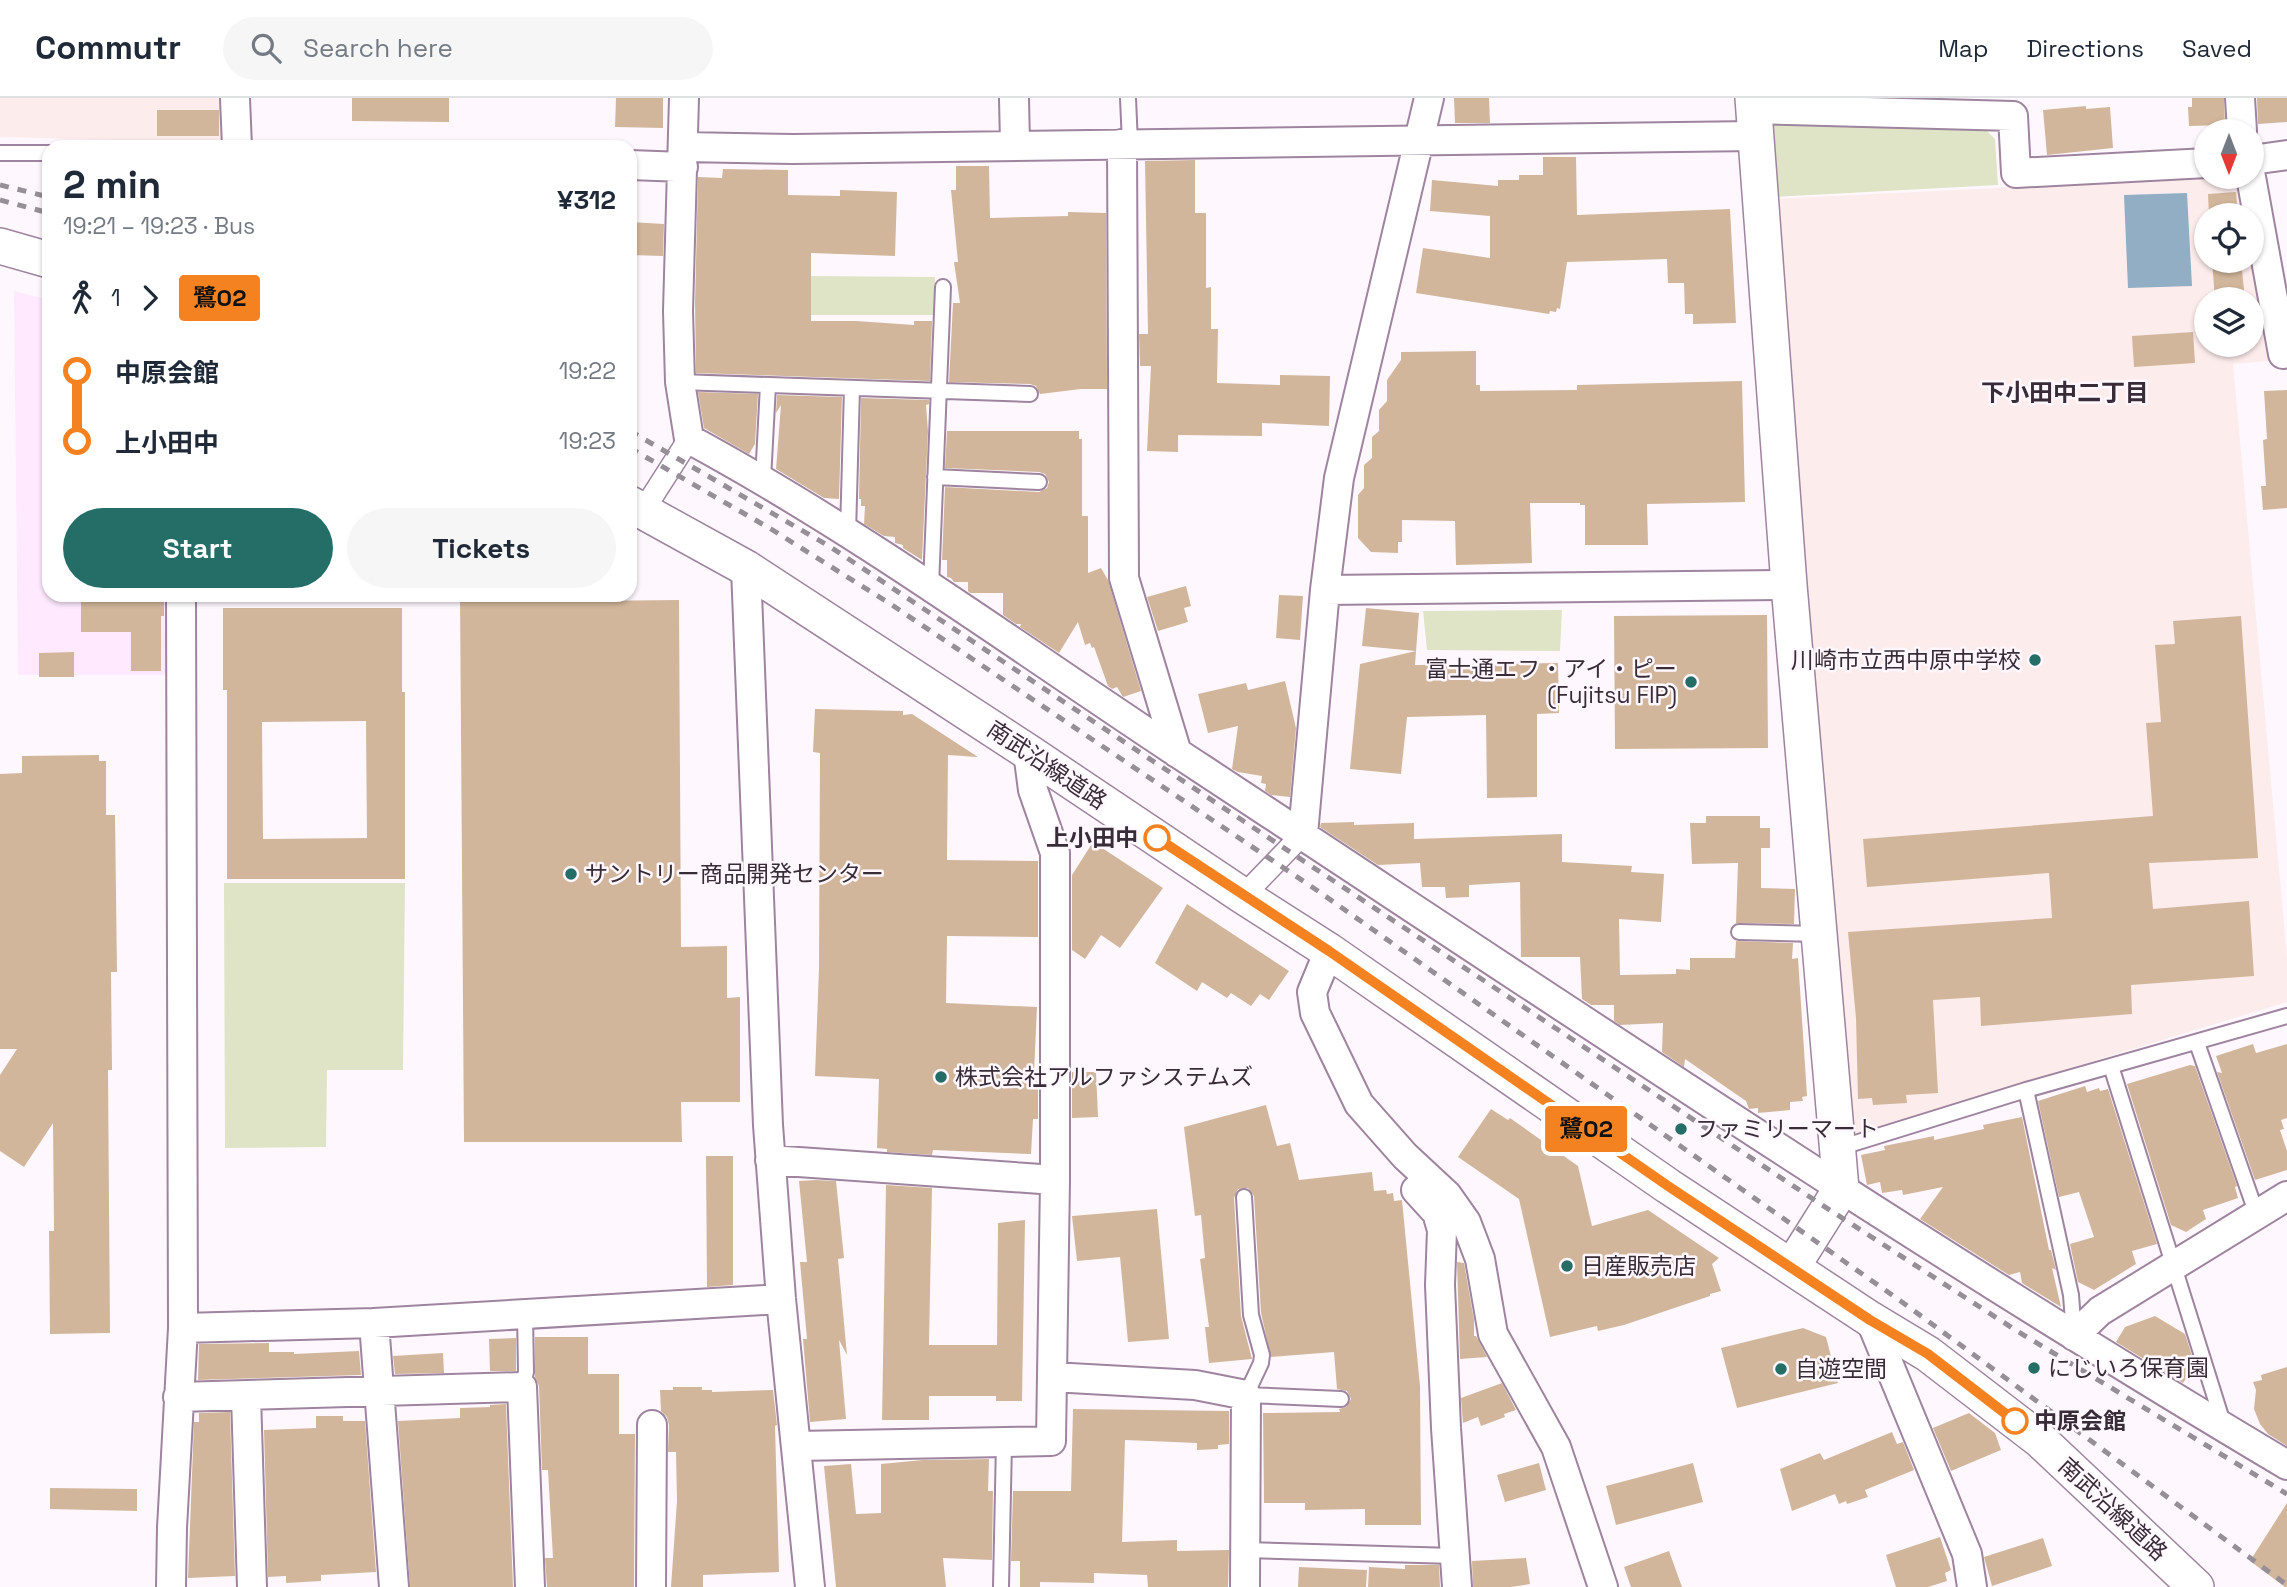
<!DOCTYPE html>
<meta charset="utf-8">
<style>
:root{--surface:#fff;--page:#f6f6f7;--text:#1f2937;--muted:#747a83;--line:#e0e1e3;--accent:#256e67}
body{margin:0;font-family:"Space Grotesk","Noto Sans JP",sans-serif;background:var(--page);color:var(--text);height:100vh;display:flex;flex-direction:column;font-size:26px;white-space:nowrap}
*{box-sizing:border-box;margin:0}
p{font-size:23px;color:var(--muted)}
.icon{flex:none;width:38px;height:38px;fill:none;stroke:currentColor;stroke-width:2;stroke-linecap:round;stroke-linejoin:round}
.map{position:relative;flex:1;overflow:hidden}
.details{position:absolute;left:42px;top:42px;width:595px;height:462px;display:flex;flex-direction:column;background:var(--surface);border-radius:21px;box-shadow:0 2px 5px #0004}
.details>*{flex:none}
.badge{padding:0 14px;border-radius:5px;font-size:24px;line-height:46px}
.needle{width:46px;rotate:180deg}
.controls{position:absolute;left:2194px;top:21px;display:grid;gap:14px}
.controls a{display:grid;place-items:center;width:70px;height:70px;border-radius:50%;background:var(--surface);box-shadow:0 2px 5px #0004;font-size:35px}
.map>.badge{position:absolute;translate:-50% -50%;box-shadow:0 0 0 4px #fff}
.legs{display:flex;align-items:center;gap:10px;height:77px;padding:0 21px;font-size:23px}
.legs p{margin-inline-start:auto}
.overview{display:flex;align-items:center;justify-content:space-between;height:119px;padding:0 21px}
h1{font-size:38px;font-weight:600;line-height:52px}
.primary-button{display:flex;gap:14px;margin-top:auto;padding:14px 21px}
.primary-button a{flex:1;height:80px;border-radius:42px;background:var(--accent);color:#fff;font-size:28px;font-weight:600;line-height:80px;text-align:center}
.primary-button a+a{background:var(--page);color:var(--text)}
ul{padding:0 21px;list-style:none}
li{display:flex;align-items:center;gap:24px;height:70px;font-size:26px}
li i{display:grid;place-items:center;width:10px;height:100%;margin:0 9px;background:currentColor}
li i::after{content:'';width:18px;height:18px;margin:-9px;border:5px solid;border-radius:50%;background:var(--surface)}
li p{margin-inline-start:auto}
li:first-child i{background:linear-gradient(#0000 50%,currentColor 0)}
li:last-child i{background:linear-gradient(currentColor 50%,#0000 0)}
header{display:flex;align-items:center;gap:42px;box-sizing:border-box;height:98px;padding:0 35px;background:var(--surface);border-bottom:2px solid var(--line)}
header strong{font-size:33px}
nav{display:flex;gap:38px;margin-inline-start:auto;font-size:24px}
.search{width:490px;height:63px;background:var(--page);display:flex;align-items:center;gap:18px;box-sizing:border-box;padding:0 24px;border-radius:38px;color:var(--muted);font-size:26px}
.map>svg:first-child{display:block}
.built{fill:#fee9fe}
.education{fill:#fdecec;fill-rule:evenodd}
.green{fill:#dee4c5}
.water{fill:#91aec4}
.building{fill:#d2b69b;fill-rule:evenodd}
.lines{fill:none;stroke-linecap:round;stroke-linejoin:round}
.service-casing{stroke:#9e849e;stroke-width:18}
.pedestrian-casing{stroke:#9e849e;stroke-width:24}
.minor-casing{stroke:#9e849e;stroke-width:32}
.tertiary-casing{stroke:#9e849e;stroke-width:38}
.service{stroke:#fff;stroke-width:14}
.pedestrian{stroke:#fff;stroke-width:21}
.minor{stroke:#fff;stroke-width:28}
.tertiary{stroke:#fff;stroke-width:35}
.rail{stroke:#978f97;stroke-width:5;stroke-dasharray:9 9;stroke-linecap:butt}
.line-1-casing{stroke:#fff;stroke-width:16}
.line-1{stroke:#f58220;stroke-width:10}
.poi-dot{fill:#256e67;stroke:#fef8fe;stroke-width:2.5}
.stop-1-dot{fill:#fff;stroke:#f58220;stroke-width:3.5}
.labels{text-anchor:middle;stroke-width:5;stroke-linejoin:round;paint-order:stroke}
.poi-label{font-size:23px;fill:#372c37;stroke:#fef8fe;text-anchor:start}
.street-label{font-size:23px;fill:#372c37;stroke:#fef8fe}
.stop-label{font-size:23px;font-weight:bold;fill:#372c37;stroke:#fef8fe;text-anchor:end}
.neighbourhood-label{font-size:24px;font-weight:bold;fill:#372c37;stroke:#fef8fe}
</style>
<header>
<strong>Commutr</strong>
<div class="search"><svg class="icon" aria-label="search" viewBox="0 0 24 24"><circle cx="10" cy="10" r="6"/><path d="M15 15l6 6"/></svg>Search here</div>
<nav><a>Map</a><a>Directions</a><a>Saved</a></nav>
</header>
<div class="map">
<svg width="2287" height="1489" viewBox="0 0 2287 1489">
<rect width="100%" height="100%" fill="#fef8fe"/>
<!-- built -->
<path class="built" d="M14,193L49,202V497H168L169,577H18Z"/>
<!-- education -->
<path class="education" d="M0,0H228L229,45L0,39Z
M2207,68V79H2239L2245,117H2207V163H2252V159L2269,263L2233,266L2287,859V904L1858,1035L1844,1027L1774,101L1996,90ZM2207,201H2252V247H2207Z"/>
<!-- green -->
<path class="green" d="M1779,23L1985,31L1995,41L1998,87L1774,99L1769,32Z
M811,178L935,179L936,217H810Z
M1562,512L1560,553L1427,552L1423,513Z
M224,785H405L403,972H327L326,1049L225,1050Z"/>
<!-- water -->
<path class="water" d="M2187,95L2192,188L2128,190L2124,97Z"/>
<!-- building -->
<path class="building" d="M352,0H449V24L352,23Z
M616,0H663V30L615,29Z
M1454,0H1489L1490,25H1455Z
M2192,0H2224L2225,27L2189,28L2188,9H2192Z
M2257,0H2287V24L2258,26Z
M2086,8V11L2110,9L2113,50L2047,57L2043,12Z
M157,12H219V38H157Z
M1543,59H1576L1577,117L1730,111L1736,225L1693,226V216H1685L1684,185H1668L1667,161L1567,164L1560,211L1557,210L1556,214L1550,213L1549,216L1416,195L1423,150L1490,160V118L1430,113L1432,82L1498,88V82H1519V77H1543Z
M1195,62V115H1206V190L1211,189V231H1218L1217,285L1280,287V277L1330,278L1329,328L1262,325V338L1178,337V354L1147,353L1151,268H1140L1139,236H1148L1145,63Z
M956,68H989L990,120L1068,118V114L1106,115L1107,291H1081L1040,296L1036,288L1030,286L949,284L953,205H960L954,164H958L951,92H956Z
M723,71L788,72V97L840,98V92L897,94L895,158L811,155V223H856L914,227V223H932L930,283L696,275L695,206L698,79L722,80Z
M2236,94L2238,117H2209L2208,96Z
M630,124L664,126L663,158L630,157Z
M2212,163H2241L2245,201H2215Z
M2193,234L2195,265L2134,269L2132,238Z
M1476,253V287H1480V293L1577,292V287L1742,283L1745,404L1647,406L1648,447H1585V407H1580V405H1530L1532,465L1456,467L1455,423L1402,422V444H1398V455L1371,454L1358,440V397L1364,390V367L1372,360V339L1379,333V312L1387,303V282L1401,262V254Z
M2287,292V410L2263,412L2261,388H2266L2263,342L2267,341L2264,293Z
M698,294L758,296L755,346L749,356L704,330Z
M777,297L842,299L839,401L824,400L776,371L781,307L776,315Z
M861,300L929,302V306L926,307L928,333L922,462L903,450V447L895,445V439L884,438L864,426L865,408H861V401H859Z
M947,333H1079V341H1082V418H1088V475L1101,470L1108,482L1141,593L1123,599L1117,589L1112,591L1108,588L1094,549L1092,550L1090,545L1085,547L1078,524L1059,555L1020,529L1021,526H1016L1003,517V495H970L968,493V484H954L951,480L947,479V462H942L945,389L1039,394L1047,390L1049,384L1045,376L1039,374L945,370Z
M1186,488L1191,508L1184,510L1188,524L1158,533L1147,499Z
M81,497H164V518H161V573H131V534H81Z
M460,497H488V504L679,502L681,849L727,848V900L740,899V1004H681L682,1044H464Z
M1279,497L1303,498L1300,542L1276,540Z
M223,510H402V594H405V781H227V592H223ZM366,623L367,740L263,741L262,624Z
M1366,510L1419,515L1416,553L1362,548Z
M1767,517L1768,650L1615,651L1614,518Z
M2241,518L2258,760L2149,765L2153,811L2249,803L2254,878L2131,887L2132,916L1981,928L1980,899L1933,902L1938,995L1906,997L1907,1005L1873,1007L1872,1000L1858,1001L1856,920L1848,834L2052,820L2049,775L1867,789L1863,741L2153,718L2146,625L2161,624L2155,547L2175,546L2173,523Z
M1416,553L1415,567L1558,565L1559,615L1537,616V699L1487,700L1486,617L1407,619L1401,676L1350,671L1360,566Z
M74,554V579H39V555Z
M1285,583L1296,630L1290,699L1271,697L1265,693L1266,686L1261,685L1262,678L1238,674L1232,671L1238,628L1208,635L1198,596L1246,585L1248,592Z
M815,611L903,613V617L912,616L978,659L948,657L947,762L1038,763V839L947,838L946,905L1037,909L1034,975H1038V1021H1033L1031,1056L933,1052L932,1057L887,1054V1051L877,1050L879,981L815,978L819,870L820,655L813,654Z
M99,657V663H106V717H115L117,874H111L112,972H108L110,1235L50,1236L49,1133H54L53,1025L24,1069L0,1053V977L17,951H0V676L22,675V658Z
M1706,718H1760V730H1770V750H1761V790L1795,791L1794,826L1736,825L1738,765L1692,766L1690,725H1706Z
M1354,724V727L1414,725V741L1562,736V764L1632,768L1631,774L1664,776L1661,824L1619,821L1620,877L1676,876V871L1690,872V860H1735L1736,843L1793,845L1792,861L1798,860L1807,998L1802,999L1803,1003L1790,1004V1012L1758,1015V1010L1749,1011L1746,1003L1685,961L1684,969L1662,954L1663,925L1620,927L1614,923V907H1591L1582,901L1580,859H1521L1520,784L1469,787V799L1446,800L1445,789H1422L1420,765L1378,767L1320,729L1321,725Z
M1093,744L1163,790L1120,850L1101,837L1085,861L1072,852V777Z
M1187,806L1289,873L1269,902L1260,896L1251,908L1231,895L1227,900L1202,884L1197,893L1155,865Z
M2253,946L2256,955L2287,946V1020L2281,1022L2284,1031L2280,1032L2287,1053V1072L2255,1082L2217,974L2222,975L2216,958Z
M2190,967L2195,968L2237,1088L2235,1089L2238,1100L2203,1112L2206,1121L2186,1134L2171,1127L2127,986Z
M1072,974H1096L1098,1019L1072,1020Z
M2085,988L2087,994L2099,990L2100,993L2108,991L2157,1146L2132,1153L2136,1166L2094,1192L2078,1184L2070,1146L2094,1139L2079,1094L2059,1099L2038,1003Z
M1266,1007L1277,1048L1290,1045L1299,1082L1372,1074L1374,1093L1386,1092L1387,1096L1393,1095L1394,1103L1402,1102L1420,1288L1421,1427H1365V1411L1305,1412V1405H1264L1263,1315L1340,1314L1339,1311L1346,1309L1351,1301L1347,1293L1337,1291L1334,1254L1271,1259L1261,1215L1254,1098L1248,1090L1238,1091L1234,1100L1241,1218L1252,1261L1209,1265L1205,1229H1209L1200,1161L1205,1160L1201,1117L1195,1118L1184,1029Z
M1491,1011L1508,1022L1510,1020L1578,1068L1592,1128L1648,1112L1719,1160L1712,1166L1721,1193L1710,1196V1198L1624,1227L1598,1233L1597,1228L1550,1239L1519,1101L1458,1059Z
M2022,1019L2049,1152H2051L2056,1172L2052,1170L2061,1209L2022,1185L2020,1174L2009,1177L1920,1121L1943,1089L1903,1097L1902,1092L1882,1095L1880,1084L1867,1087L1861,1057L1885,1052L1884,1048L1934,1038V1042L1984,1031L1983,1027Z
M706,1058H733V1187L707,1189Z
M816,1082L836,1083L844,1160L838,1161L847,1257L839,1242L846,1321L810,1324L803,1241H807L800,1164H807L799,1083Z
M886,1087L932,1090L929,1247H997L998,1125L1025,1122L1022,1303H996V1298H929V1322H882Z
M1157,1111L1169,1241L1128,1244L1120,1159L1077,1163L1072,1118Z
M1457,1164L1464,1165L1474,1222V1238H1476L1487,1259L1460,1261Z
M2155,1218L2185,1236L2195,1267L2183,1285L2116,1244L2125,1229Z
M1803,1230L1826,1239L1838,1285L1737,1310L1721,1250Z
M535,1239H588V1276H619V1336H635L634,1489H547L545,1460H553L548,1372H542L539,1288L535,1279Z
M516,1240V1273H490L489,1241Z
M269,1245V1254H294V1256L359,1253L361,1277L198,1282L199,1246Z
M443,1255L444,1275L395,1276L393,1258Z
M2287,1269V1348L2268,1336L2260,1326L2254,1311L2256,1292L2253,1284L2262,1282L2261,1277Z
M1502,1285L1516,1312L1504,1316L1505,1319L1481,1328L1478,1319L1463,1325L1461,1300Z
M673,1289H702V1292H712V1294L773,1292L777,1327L775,1328L779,1474L703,1477V1489H671L677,1403L676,1354H668L669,1327L667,1319L661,1313L660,1292H673Z
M506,1306L513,1489H410L398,1323L460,1320V1310L490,1309V1307Z
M1073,1311L1229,1313V1346L1218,1347V1351L1197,1352V1345L1125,1342L1122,1444L1177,1442V1453L1229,1452L1228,1489H1148L1147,1477L1094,1475V1485L1040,1484V1489H1020V1463H1011L1013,1393H1071Z
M230,1314L235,1478L188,1480L194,1324H199V1315Z
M1969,1315L1995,1335L2001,1352L1951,1373L1933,1330Z
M316,1318H343V1323H365L376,1474L321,1477V1483L286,1485V1478L268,1479L264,1332L316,1330Z
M1892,1334L1897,1346L1903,1344L1914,1372L1865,1392L1868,1399L1847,1406L1846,1403L1839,1406L1835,1396L1792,1413L1780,1371L1820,1355L1824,1362Z
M989,1361L988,1393H993L992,1462L943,1460L946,1489H836L824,1368L851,1366L856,1416L881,1415V1366L923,1362Z
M1539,1365L1546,1392L1505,1404L1497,1377Z
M1693,1365L1703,1404L1616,1427L1606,1388Z
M50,1390L137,1391V1413L50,1411Z
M2287,1405V1489H2285L2250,1463Z
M1940,1439L1951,1472L1945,1475L1947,1483L1928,1489H1896L1886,1457Z
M2043,1440L2052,1468L1992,1488L1984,1459Z
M1669,1453L1682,1489H1631L1624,1469Z
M1526,1460L1530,1486L1511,1489H1473L1472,1463Z
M1405,1467H1439L1440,1489H1368L1369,1469L1405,1471Z
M1299,1469L1367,1472L1366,1489H1298Z"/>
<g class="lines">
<defs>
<path id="service" d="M1128,0L1130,46
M0,55H49
M680,284L1030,296
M935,379L1039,384
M763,382L768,287
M848,435L852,290
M931,488L943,189
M1739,834L1818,836
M2197,945L2257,1117
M2111,968L2223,1325
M2026,992L2071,1197L2074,1237
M1839,1050L2026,992L2287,918
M1244,1099L1251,1217L1262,1257L1261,1265L1246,1297L1341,1301
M522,1289L526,1274L525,1216
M1245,1452L1454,1458
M1001,1489L1004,1344"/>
<path id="pedestrian" d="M643,413L689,341
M1243,798L1303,736"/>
<path id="minor" d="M235,0L237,49
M684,0L678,213L680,284L689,341C868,438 1032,560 1202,671C1561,907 1918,1148 2287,1367
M1014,0L1015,46
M2240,0L2242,33
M1754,11L2013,18L2016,75L2207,65
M1122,46L1124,480L1177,655
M684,49L793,51L1755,38
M2252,62L2287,57
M630,67L683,69
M2251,79L2283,256L2287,255
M746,470L768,1027L781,1201L810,1489
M1325,492L1789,487
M1303,736L1325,492L1339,380L1429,0
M1329,853L1312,894L1315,915L1359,1006L1405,1058L1447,1097L1466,1124L1480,1161L1493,1236L1556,1349L1603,1489
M770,1062L1055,1082
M1416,1092L1437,1115L1442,1132L1440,1187L1446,1330L1457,1489
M1870,1221L1967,1456L1972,1489
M374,1225L394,1489
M183,1230L374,1225L781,1201
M2074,1238L2100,1213L2287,1098
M1052,1279L1195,1287L1246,1297L1245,1489
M246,1298L252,1489
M178,1299L522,1289L530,1489
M797,1348L1051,1343L1055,1082V755L1033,692L1028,654
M171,1489L172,1430L183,1230L181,497
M651,1489L652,1327"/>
<path id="tertiary" d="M1753,0L1789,487L1841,1091L1792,1169
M0,148L49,162
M630,406L746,470L1028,654L1243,798L1329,853L1668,1088L1870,1221L1928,1256L2040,1342L2196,1489"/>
</defs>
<!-- service casing -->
<use href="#service" class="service-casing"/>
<!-- pedestrian casing -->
<use href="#pedestrian" class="pedestrian-casing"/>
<!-- minor casing -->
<use href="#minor" class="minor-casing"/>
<!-- tertiary casing -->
<use href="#tertiary" class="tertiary-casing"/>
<!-- service -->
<use href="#service" class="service"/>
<!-- pedestrian -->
<use href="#pedestrian" class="pedestrian"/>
<!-- minor -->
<use href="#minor" class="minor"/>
<!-- tertiary -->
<use href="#tertiary" class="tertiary"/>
<!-- rail -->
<path class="rail" d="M0,87L49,99
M0,102L49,115
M630,333L829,448L1819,1105L2017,1233L2287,1396
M630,350L771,431L892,507L1318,793L1902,1204L2287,1487"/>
</g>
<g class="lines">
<defs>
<path id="line-1" d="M1157,740L1329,853L1668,1088L1870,1222L1928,1256L2015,1323"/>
</defs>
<!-- line-1 casing -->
<use href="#line-1" class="line-1-casing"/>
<!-- line-1 -->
<use href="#line-1" class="line-1"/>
</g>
<!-- markers -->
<g class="poi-dot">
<circle cx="2035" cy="562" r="7"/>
<circle cx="1691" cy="584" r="7"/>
<circle cx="571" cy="776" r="7"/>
<circle cx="941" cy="979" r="7"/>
<circle cx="1681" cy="1031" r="7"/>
<circle cx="1567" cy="1168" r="7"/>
<circle cx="2034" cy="1270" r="7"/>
<circle cx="1781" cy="1271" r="7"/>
</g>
<g class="stop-1-dot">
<circle cx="1157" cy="740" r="12"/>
<circle cx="2015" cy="1323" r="12"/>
</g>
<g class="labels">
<!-- poi labels -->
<g class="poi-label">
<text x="2021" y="570" text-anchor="end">川崎市立西中原中学校</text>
<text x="1677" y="579" text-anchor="end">富士通エフ・アイ・ピー<tspan x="1677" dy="26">(Fujitsu FIP)</tspan></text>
<text x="585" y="784">サントリー商品開発センター</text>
<text x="955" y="987">株式会社アルファシステムズ</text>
<text x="1695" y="1039">ファミリーマート</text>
<text x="1581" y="1176">日産販売店</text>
<text x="2048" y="1278">にじいろ保育園</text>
<text x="1795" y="1279">自遊空間</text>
</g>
<!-- street labels -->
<g class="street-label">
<text transform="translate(1047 667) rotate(34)" y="8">南武沿線道路</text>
<text transform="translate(2113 1411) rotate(43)" y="8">南武沿線道路</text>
</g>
<!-- stop labels -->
<g class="stop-label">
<text x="1138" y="748">上小田中</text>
<text x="2034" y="1331" text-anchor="start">中原会館</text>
</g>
<!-- neighbourhood labels -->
<g class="neighbourhood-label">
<text x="2065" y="303">下小田中二丁目</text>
</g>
</g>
</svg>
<div class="controls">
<a><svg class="needle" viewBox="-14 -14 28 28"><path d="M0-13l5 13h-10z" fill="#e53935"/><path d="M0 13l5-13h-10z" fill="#747a83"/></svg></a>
<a><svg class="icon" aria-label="locate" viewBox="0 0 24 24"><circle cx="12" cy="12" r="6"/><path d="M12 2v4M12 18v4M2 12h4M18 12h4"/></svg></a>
<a><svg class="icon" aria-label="layers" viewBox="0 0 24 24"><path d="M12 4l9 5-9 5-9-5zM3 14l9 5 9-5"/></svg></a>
</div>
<b class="badge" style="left:1586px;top:1031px;background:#f58220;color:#111">鷺02</b>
<section class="details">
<div class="overview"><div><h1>2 min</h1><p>19:21 – 19:23 · Bus</p></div><b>¥312</b></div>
<div class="legs"><svg class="icon" aria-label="walk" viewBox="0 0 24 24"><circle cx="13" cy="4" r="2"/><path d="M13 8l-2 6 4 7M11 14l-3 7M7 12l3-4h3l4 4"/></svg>1<svg class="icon" aria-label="forward" viewBox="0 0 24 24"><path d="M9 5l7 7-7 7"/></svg><b class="badge" style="background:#f58220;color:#111">鷺02</b></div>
<ul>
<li><i style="color:#f58220"></i><b>中原会館</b><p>19:22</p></li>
<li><i style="color:#f58220"></i><b>上小田中</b><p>19:23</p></li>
</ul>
<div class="primary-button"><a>Start</a><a>Tickets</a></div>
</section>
</div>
